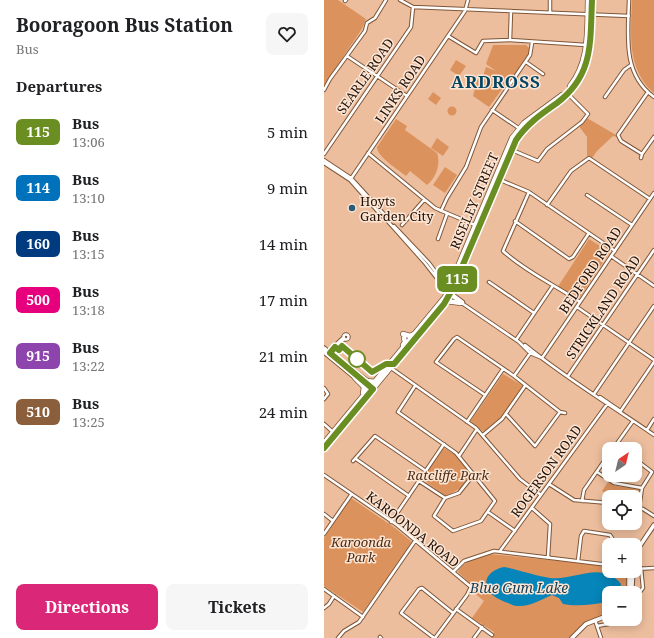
<!DOCTYPE html>
<meta charset="utf-8">
<style>
:root{--surface:#fff;--page:#f6f6f6;--text:#202124;--muted:#757577;--accent:#db2777}
body{margin:0;font-family:"Noto Serif",serif;background:var(--page);color:var(--text);height:100vh;display:flex;flex-direction:column;font-size:15px;white-space:nowrap}
*{box-sizing:border-box;margin:0}
p{font-size:13px;color:var(--muted)}
.icon{flex:none;width:22px;height:22px;fill:none;stroke:currentColor;stroke-width:2;stroke-linecap:round;stroke-linejoin:round}
.map{position:relative;flex:1;overflow:hidden}
.side{display:flex;flex-direction:column;background:var(--surface);width:324px}
.side>*{flex:none}
.badge{padding:0 8px;border-radius:6px;font-size:14px;line-height:26px}
.needle{width:26px;rotate:35deg}
.buttons{position:absolute;left:278px;top:442px;display:grid;gap:8px}
.buttons a{display:grid;place-items:center;width:40px;height:40px;border-radius:8px;background:var(--surface);box-shadow:0 2px 10px #0003;font-size:20px}
.map>.badge{position:absolute;translate:-50% -50%;box-shadow:0 0 0 2px #fff}
h2{padding:0 16px;font-size:15px;line-height:36px}
.round{display:grid;place-items:center;flex:none;width:42px;height:42px;border-radius:8px;background:var(--page)}
.summary{display:flex;align-items:center;justify-content:space-between;height:68px;padding:0 16px}
h1{font-size:19px;font-weight:700;line-height:30px}
.primary-button{display:flex;gap:8px;margin-top:auto;padding:8px 16px}
.primary-button a{flex:1;height:46px;border-radius:8px;background:var(--accent);color:#fff;font-size:16px;font-weight:700;line-height:46px;text-align:center}
.primary-button a+a{background:var(--page);color:var(--text)}
ul{padding:0;list-style:none}
li{display:flex;align-items:center;gap:12px;height:56px;padding:0 16px}
li div{flex:1}
li b{display:block;font-size:15px}
li em{font-style:normal}
li .badge{min-width:44px;font-weight:700;text-align:center}
main{display:flex;flex:1;min-height:0}
.map>svg:first-child{display:block}
.green{fill:#dc925c}
.water{fill:#0585ba}
.lines{fill:none;stroke-linecap:round;stroke-linejoin:round}
.minor-casing{stroke:#7e5638;stroke-width:4.5}
.major-casing{stroke:#7e5638;stroke-width:5.5}
.highway-casing{stroke:#7e5638;stroke-width:6}
.minor{stroke:#fff;stroke-width:2.5}
.major{stroke:#fff;stroke-width:3.5}
.highway{stroke:#fff;stroke-width:4.5}
.line-casing{stroke:#fff;stroke-width:9}
.line{stroke:#6b8e23;stroke-width:6}
.poi-dot{fill:#285b78;stroke:#fde5d4;stroke-width:1.5}
.stop-dot{fill:#fff;stroke:#6b8e23;stroke-width:2}
.labels{text-anchor:middle;stroke-width:3;stroke-linejoin:round;paint-order:stroke}
.street-label{font-size:13px;fill:#201005;stroke:#fde5d4}
.poi-label{font-size:13px;fill:#201005;stroke:#fde5d4;text-anchor:start}
.park-label{font-size:13px;font-style:italic;fill:#4d2c13;stroke:#fde5d4}
.water-label{font-size:14px;font-style:italic;fill:#103c53;stroke:#fde5d4}
.district-label{font-size:17px;font-weight:bold;letter-spacing:1px;fill:#004664;stroke:#fde5d4}
</style>
<main>
<section class="side">
<div class="summary"><div><h1>Booragoon Bus Station</h1><p>Bus</p></div><a class="round"><svg class="icon" aria-label="heart" viewBox="0 0 24 24"><path d="M12 20l-8-8c-3-5 5-10 8-4 3-6 11-1 8 4z"/></svg></a></div>
<h2>Departures</h2>
<ul>
<li><span class="badge" style="background:#6b8e23;color:#fff">115</span><div><b>Bus</b><p>13:06</p></div><em>5 min</em></li>
<li><span class="badge" style="background:#0072bc;color:#fff">114</span><div><b>Bus</b><p>13:10</p></div><em>9 min</em></li>
<li><span class="badge" style="background:#003b80;color:#fff">160</span><div><b>Bus</b><p>13:15</p></div><em>14 min</em></li>
<li><span class="badge" style="background:#e6007e;color:#fff">500</span><div><b>Bus</b><p>13:18</p></div><em>17 min</em></li>
<li><span class="badge" style="background:#8e44ad;color:#fff">915</span><div><b>Bus</b><p>13:22</p></div><em>21 min</em></li>
<li><span class="badge" style="background:#8b5e3c;color:#fff">510</span><div><b>Bus</b><p>13:25</p></div><em>24 min</em></li>
</ul>
<div class="primary-button"><a>Directions</a><a>Tickets</a></div>
</section>
<div class="map">
<svg width="330" height="638" viewBox="0 0 330 638">
<rect width="100%" height="100%" fill="#edbe9e"/>
<!-- green -->
<path class="green" d="M0,0H14L42,19L38,29L0,85Z
M308,0H330V93C302,69 307,33 308,0Z
M169,45H202L206,49L204,56L186,81L180,77L184,81L165,107L149,96L153,80L159,76L162,67L172,71L162,64Z
M132,60L142,66L135,76L126,70Z
M109,92L117,98L112,105L104,99Z
M123.5 111a4.5 4.5 0 1 1 9 0a4.5 4.5 0 1 1-9 0Z
M263,118L292,135L293,137L289,136L273,151L268,158L263,156V137L254,125Z
M72,119L83,126L81,130L113,153C117,164 112,178 103,185L86,171L82,176C75,170 53,157 53,147Z
M113,138L125,147L119,156L107,148Z
M121,167L133,175L121,193L109,185Z
M265,239L286,252L254,300L233,288Z
M179,374L198,385V387L177,418L160,432L146,422Z
M120,448L132,455L147,473L137,488L122,496L98,479Z
M284,482L291,486L317,489L314,506L311,505V497H285V502L281,501L283,494L278,491Z
M27,498L71,528L88,542L39,612L0,586V538Z
M166,554L285,566V571H303L306,588L303,593H285V614L260,623L246,638H167L170,632L148,618L160,601L148,591L147,584L134,572C138,561 156,557 166,554Z"/>
<!-- water -->
<path class="water" d="M180,567C196,570 211,576 226,578C251,581 277,560 297,584L295,593H285V602C270,604 254,607 239,604L235,598L228,595C216,600 206,607 193,606C189,606 185,603 181,602C177,600 169,597 166,592C156,579 168,569 180,567Z"/>
<g class="lines">
<defs>
<path id="minor" d="M76,0L89,7L305,16
M305,0C304,35 298,74 330,97
M21,1L22,0
M226,12V0
M124,36L152,53L159,41L186,40L262,45
M186,40L187,11
M23,56L83,96
M202,62L219,74
M0,90L6,79L41,31L43,23L51,18L62,0
M281,97L300,70L307,65
M168,110L196,129
M188,150L214,161L223,149L258,122L264,114L246,96
M44,153L111,208L151,225
M0,154L87,27L89,7
M318,154L297,141L294,135L324,92
M317,158L318,154L330,137
M0,160L27,178L59,213
M0,163L26,180L57,215
M174,179L205,192L291,251
M26,180L141,11L144,0
M205,192L179,251C202,272 231,285 256,302
M263,195L308,225
M223,205L247,171L265,158L326,199
M117,211L123,198L142,167L157,127L206,55L208,43
M58,214H61L60,217L58,216Z
M60,217L101,263L126,295L195,342L206,353L218,358
M191,221L245,259L249,257L265,233
M78,225L100,200
M70,226L105,263L127,293L139,302
M114,239L123,214
M287,256L330,286
M165,282L210,313
M253,307L330,360
M19.5 337a2.5 2.5 0 1 1 5 0a2.5 2.5 0 1 1-5 0Z
M192,340L228,287
M201,345C240,377 288,406 330,435
M4,352L20,337
M5,354L20,339
M218,358L330,193
M67,368L152,428L196,479L217,495
M190,376L207,352
M244,376L330,250
M91,386L74,412L132,453L171,501L157,521L129,531L110,516L121,498
M0,388L4,394L0,399
M270,394L330,306
M161,395L112,362L130,339L133,337L136,339L190,376L236,412L211,446L182,414
M276,397L295,410
M236,412L241,413
M296,412L330,362
M143,422L179,369
M0,424L9,432
M323,430L330,419
M159,435L178,419L201,386
M292,445L297,449
M289,449L309,421
M135,456L153,429
M32,459L85,496
M311,459L328,472L318,488L315,508
M29,461L51,436L102,471
M273,472L290,483L318,488
M0,475L73,525L147,587L143,595L111,638
M95,481L121,498L135,493L150,474
M225,484L250,500L285,503
M258,501L260,490L285,454
M311,507L319,509L330,516
M208,508L226,524L224,557
M164,512L191,531
M0,514L9,521
M67,522L120,444
M0,534L27,495
M176,551L284,403
M254,561L257,536L260,531L286,535L288,538L287,545
M311,569L330,568
M129,572L140,561L170,551L285,565
M0,589L39,617
M311,598L319,588L317,568
M0,608L5,604L10,596
M132,609L168,635
M271,620L277,638
M273,626L290,623L294,619
M56,637L57,638
M14,638L20,631L35,622L91,541
M110,638L77,613L95,589L98,588L129,613
M150,638L158,627"/>
<path id="major" d="M0,348L25,369
M0,352L33,379
M311,553L330,525
M305,571V593
M308,586L309,571
M248,638L262,624L285,615"/>
<path id="highway" d="M246,86C266,61 263,30 264,0
M112,273L124,281L129,280
M122,301L137,303
M79,334L86,336L90,334
M79,345L81,342L80,338
M24,367L43,381L51,382
M31,378L40,387L39,393
M0,443L121,297L188,138L200,123L238,95
M0,448L124,298L192,139C203,123 217,114 233,103C270,75 266,42 267,0"/>
</defs>
<!-- minor casing -->
<use href="#minor" class="minor-casing"/>
<!-- major casing -->
<use href="#major" class="major-casing"/>
<!-- highway casing -->
<use href="#highway" class="highway-casing"/>
<!-- minor -->
<use href="#minor" class="minor"/>
<!-- major -->
<use href="#major" class="major"/>
<!-- highway -->
<use href="#highway" class="highway"/>
</g>
<g class="lines">
<defs>
<path id="line" d="M0,448L49,389L6,353L11,347L15,350L18,346L48,372L62,364H70L120,304L129,288L192,140C203,124 217,114 233,103C270,75 266,42 268,0"/>
</defs>
<!-- line casing -->
<use href="#line" class="line-casing"/>
<!-- line -->
<use href="#line" class="line"/>
</g>
<!-- markers -->
<circle class="poi-dot" cx="28" cy="208" r="4"/>
<circle class="stop-dot" cx="33" cy="359" r="8"/>
<g class="labels">
<!-- street labels -->
<g class="street-label">
<text transform="translate(41 76) rotate(-55)" y="5">SEARLE ROAD</text>
<text transform="translate(76 89) rotate(-56)" y="5">LINKS ROAD</text>
<text transform="translate(150 201) rotate(-67)" y="5">RISELEY STREET</text>
<text transform="translate(266 270) rotate(-56)" y="5">BEDFORD ROAD</text>
<text transform="translate(279 307) rotate(-56)" y="5">STRICKLAND ROAD</text>
<text transform="translate(222 471) rotate(-54)" y="5">ROGERSON ROAD</text>
<text transform="translate(89 529) rotate(38)" y="5">KAROONDA ROAD</text>
</g>
<!-- poi labels -->
<g class="poi-label">
<text x="36" y="206">Hoyts<tspan x="36" dy="15">Garden City</tspan></text>
</g>
<!-- park labels -->
<g class="park-label">
<text x="124" y="480">Ratcliffe Park</text>
<text x="37" y="547">Karoonda<tspan x="37" dy="15">Park</tspan></text>
</g>
<!-- water labels -->
<g class="water-label">
<text x="195" y="593">Blue Gum Lake</text>
</g>
<!-- district labels -->
<g class="district-label">
<text x="172" y="88">ARDROSS</text>
</g>
</g>
</svg>
<div class="buttons">
<a><svg class="needle" viewBox="-14 -14 28 28"><path d="M0-13l5 13h-10z" fill="#e53935"/><path d="M0 13l5-13h-10z" fill="#757577"/></svg></a>
<a><svg class="icon" aria-label="locate" viewBox="0 0 24 24"><circle cx="12" cy="12" r="6"/><path d="M12 2v4M12 18v4M2 12h4M18 12h4"/></svg></a>
<a>+</a>
<a>−</a>
</div>
<b class="badge" style="left:133px;top:279px;background:#6b8e23;color:#fff">115</b>
</div>
</main>
